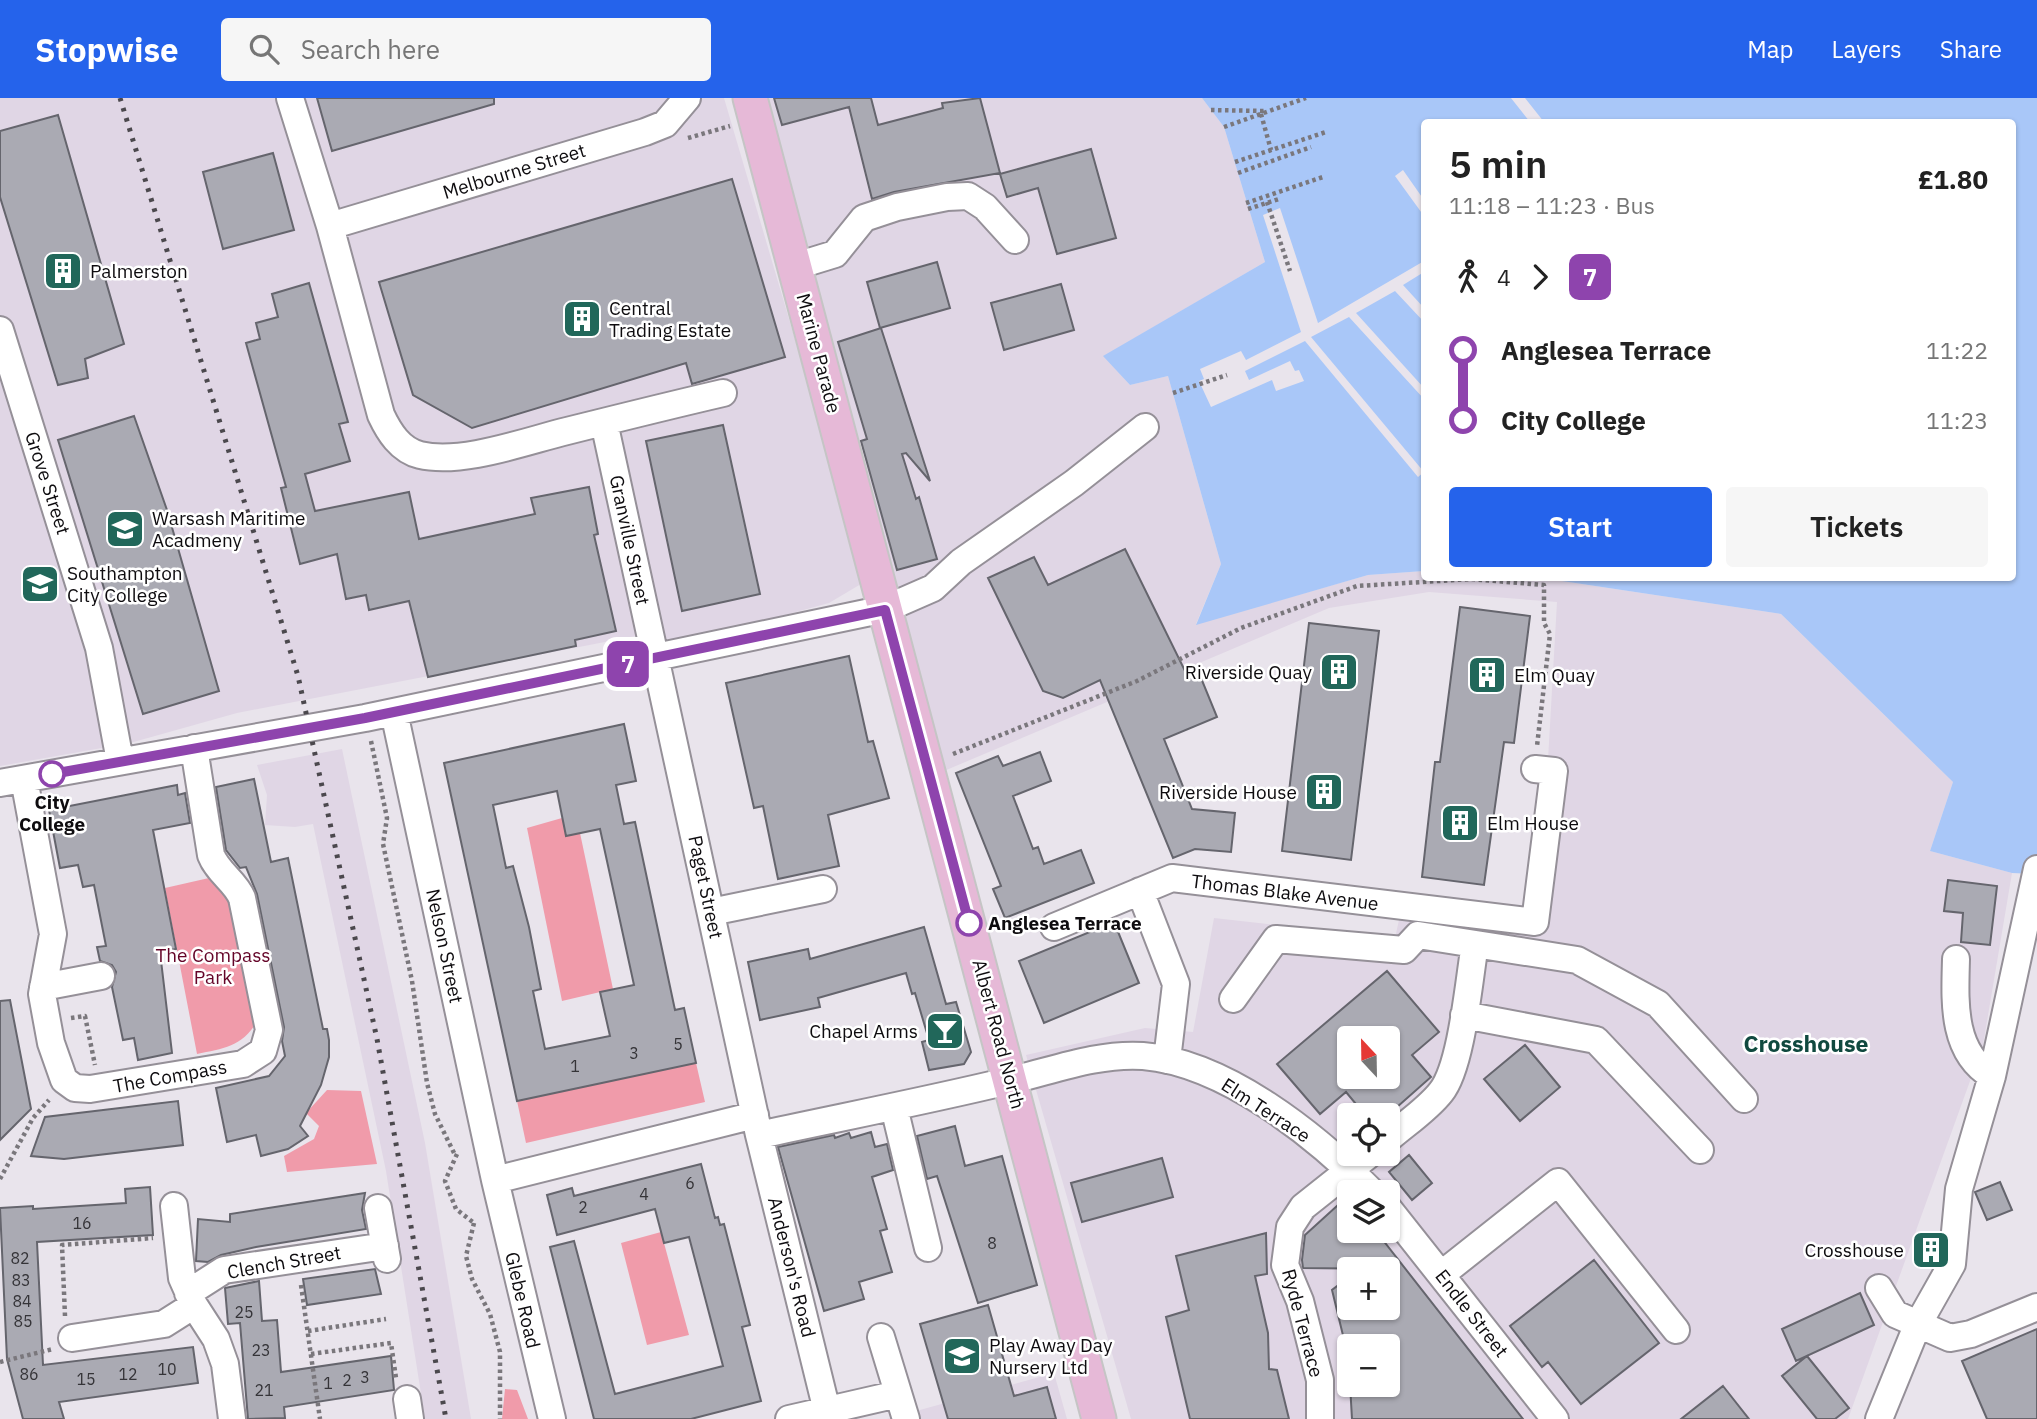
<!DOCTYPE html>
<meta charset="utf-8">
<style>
:root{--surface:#fff;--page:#f6f6f6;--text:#222;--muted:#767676;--accent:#2563eb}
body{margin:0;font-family:"IBM Plex Sans",sans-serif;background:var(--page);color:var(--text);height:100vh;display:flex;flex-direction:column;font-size:26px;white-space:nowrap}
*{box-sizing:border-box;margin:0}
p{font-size:23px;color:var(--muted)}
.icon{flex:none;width:38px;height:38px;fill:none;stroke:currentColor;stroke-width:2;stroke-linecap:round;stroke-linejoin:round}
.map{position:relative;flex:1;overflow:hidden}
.sheet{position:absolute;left:1421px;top:21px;width:595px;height:462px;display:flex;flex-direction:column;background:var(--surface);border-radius:7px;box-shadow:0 2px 5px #0004}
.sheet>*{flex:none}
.badge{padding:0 14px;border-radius:10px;font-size:24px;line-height:46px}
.needle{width:46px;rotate:338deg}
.buttons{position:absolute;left:1337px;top:928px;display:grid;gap:14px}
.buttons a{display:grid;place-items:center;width:63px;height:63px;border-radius:7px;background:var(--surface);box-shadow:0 2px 5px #0004;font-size:35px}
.map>.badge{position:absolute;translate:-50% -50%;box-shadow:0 0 0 4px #fff}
.legs{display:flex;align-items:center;gap:10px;height:77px;padding:0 28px;font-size:23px}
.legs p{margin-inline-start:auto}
.headline{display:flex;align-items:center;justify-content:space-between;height:119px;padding:0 28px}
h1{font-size:38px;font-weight:600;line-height:52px}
.primary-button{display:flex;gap:14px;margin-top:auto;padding:14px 28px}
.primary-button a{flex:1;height:80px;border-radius:7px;background:var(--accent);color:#fff;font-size:28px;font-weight:600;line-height:80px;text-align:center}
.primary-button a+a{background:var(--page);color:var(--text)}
ul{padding:0 28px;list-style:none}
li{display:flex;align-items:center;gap:24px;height:70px;font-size:26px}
li i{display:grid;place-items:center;width:10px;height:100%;margin:0 9px;background:currentColor}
li i::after{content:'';width:18px;height:18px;margin:-9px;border:5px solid;border-radius:50%;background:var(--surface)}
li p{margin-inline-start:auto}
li:first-child i{background:linear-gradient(#0000 50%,currentColor 0)}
li:last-child i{background:linear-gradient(currentColor 50%,#0000 0)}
header{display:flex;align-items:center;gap:42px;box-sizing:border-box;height:98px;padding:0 35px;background:var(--accent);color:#fff}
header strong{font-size:33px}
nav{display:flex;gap:38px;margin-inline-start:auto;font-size:24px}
.search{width:490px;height:63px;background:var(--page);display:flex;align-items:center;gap:18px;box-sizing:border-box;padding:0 24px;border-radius:7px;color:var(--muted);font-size:26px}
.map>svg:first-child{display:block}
.built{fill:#e0d6e5;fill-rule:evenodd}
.green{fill:#f09baa}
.water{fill:#a9c7f8}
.pier{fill:#e9e4ec}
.building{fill:#aaaab3;stroke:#65656d;stroke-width:2;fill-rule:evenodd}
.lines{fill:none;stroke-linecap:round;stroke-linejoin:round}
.minor-casing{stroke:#959098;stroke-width:30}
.major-casing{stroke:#c5c5c5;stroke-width:37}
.path{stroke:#7a777c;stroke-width:4.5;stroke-dasharray:3.5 3.5;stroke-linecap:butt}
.minor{stroke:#fff;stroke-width:26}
.major{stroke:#e6b9d7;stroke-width:33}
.rail{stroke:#4b484d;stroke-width:5;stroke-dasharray:3.5 7;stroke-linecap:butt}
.line-1-casing{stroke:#fff;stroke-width:16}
.line-1{stroke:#8e44ad;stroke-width:10}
.stop-1-dot{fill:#fff;stroke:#8e44ad;stroke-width:3.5}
.labels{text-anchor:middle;stroke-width:5;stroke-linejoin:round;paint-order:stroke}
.number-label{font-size:16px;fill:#353438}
.street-label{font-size:19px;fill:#0e0c0f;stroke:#fff}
.poi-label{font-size:19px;fill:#0e0c0f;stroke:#fff;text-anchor:start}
.stop-label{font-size:19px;font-weight:bold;fill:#0e0c0f;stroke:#fff}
.park-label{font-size:19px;fill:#640428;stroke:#fff}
.quarter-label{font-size:23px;font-weight:bold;fill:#10493f;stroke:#fff}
</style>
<header>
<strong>Stopwise</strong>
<div class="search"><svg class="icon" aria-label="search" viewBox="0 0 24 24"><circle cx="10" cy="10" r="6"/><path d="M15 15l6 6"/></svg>Search here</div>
<nav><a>Map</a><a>Layers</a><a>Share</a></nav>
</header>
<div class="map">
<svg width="2037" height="1321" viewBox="0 0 2037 1321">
<rect width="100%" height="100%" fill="#e9e4ec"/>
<!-- built -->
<path class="built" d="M0,0H724L866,483L829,505L646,555L641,537L237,615L130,645L0,668Z
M767,0H1202L1224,29L1265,164L1104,258L1130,287L1168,278L1221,466L1196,526L1368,477L1424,473V480H1542L1781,516L1953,684L1930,753L2012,775L1983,947L1848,1321H1131L1026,957L1145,930L1193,934L1214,820L1395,840L1399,822L1544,836L1561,664L1548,662L1557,504L1429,494L1329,510L944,673ZM1349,940H1388V978H1349ZM1349,1017H1388V1055H1349ZM1349,1094H1388V1132H1349ZM1349,1171H1388V1209H1349ZM1349,1248H1388V1286H1349Z
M342,651L425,1045L471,1321H425L386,1073L313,726L295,729L265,727L267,697L257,667Z
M1054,1275L1067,1321H887Z"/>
<!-- green -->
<path class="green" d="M562,720L566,738L580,735L613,891L562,903L527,730Z
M209,780L231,800L257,923C244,948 223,951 197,956L165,790Z
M696,965L705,1004L526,1045L517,1003Z
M327,992L361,993L377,1066L287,1074L284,1058L314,1041L319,1028L306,1015Z
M661,1134L689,1237L647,1247L621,1145Z
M505,1291L517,1292L528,1321H502Z"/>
<!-- water -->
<path class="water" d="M1202,0H2037V776L2012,775L1930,753L1953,684L1781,516L1542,480H2012V24H1424V473L1368,477L1196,527L1221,466L1168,278L1130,287L1103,258L1265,164L1224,29Z"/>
<!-- pier -->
<path class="pier" d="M1511,0H1525L1544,24H1530Z
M1403,72L1424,102V118L1395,78Z
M1280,110L1318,225L1424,163V174L1403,187L1424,210V224L1395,193L1356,215L1424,290V301L1349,219L1311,239L1424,374L1418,379L1305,243L1245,273L1249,282L1290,263L1295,273L1299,272L1304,283L1276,293L1272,282L1211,309L1199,283L1204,281L1200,271L1241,253L1246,262L1301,234L1263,117Z"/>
<!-- building -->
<path class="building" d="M317,0H494V6L332,53Z
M774,0H871L878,27L943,10L942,5L980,0L1000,75L894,94L872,101L849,9L782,27Z
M58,17L124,246L85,261L88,280L58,287L0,99V33Z
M1091,51L1116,140L1057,156L1038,90L1007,99L1000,76Z
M273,55L294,132L223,151L203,74Z
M732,81L785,259L692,286L686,265L472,330L413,297L379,184Z
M937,164L950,210L880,230L867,184Z
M309,185L348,324L339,326L350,363L305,376L315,413L409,394L419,441L535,416L531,400L589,389L598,436L594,437L616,533L575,542L576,548L428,579L409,503L369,512L366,497L346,501L337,456L300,466L281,390L286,389L246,245L260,241L256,225L278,219L272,196Z
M1061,186L1074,232L1004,252L991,205Z
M881,230L930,383L906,355L902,356L916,401L919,399L937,461L897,472L861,343L867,341L838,244Z
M134,318L167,412L219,593L143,616L58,342Z
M723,327L760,496L682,513L646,343Z
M1125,451L1188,579L1199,575L1217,619L1164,641L1192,711L1235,715L1231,754L1195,751L1173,760L1100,582L1063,600L1043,593L988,480L1034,459L1048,487Z
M1460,509L1530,518L1514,645L1504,644L1484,787L1422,779L1435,664H1440Z
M1309,525L1379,533L1351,762L1282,753Z
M849,558L868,644L873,643L889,700L828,717L839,768L778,781L763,708L754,710L726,585Z
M624,626L636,683L616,687L624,726L635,724L675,912L684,910L696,965L517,1003L444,665ZM557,693L566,738L600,731L634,887L600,894L610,938L545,951L533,893L541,891L529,829L513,768L506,770L493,707Z
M1040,654L1051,683L1013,698L1033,751L1038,749L1044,766L1081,752L1094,785L1005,820L993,791L1001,788L956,675L998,658L1003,668Z
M254,681L271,764L288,760L323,931H327L329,942V959L321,987L300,1028L308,1038L288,1051L261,1058L256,1037L227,1044L216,990L269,978L285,958L282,943L284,929L257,796L246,769L240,770L226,752L216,689Z
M177,687L178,697L185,695L190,725L153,732L176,851L160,854L172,955L138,962L134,940L123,942L112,889L116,874L112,867L100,863L97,849L106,848L94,787L83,789L78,767L60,770L49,712Z
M1948,782L1997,788L1990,847L1961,844L1963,815L1944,813Z
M1114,824L1139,885L1044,925L1019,863Z
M924,829L946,906L956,904L971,954L964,966L929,972L922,944L929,942L915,895L912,896L906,875L818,900L820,909L760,922L748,864L808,851L810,861Z
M1387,873L1439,934L1412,957L1431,979L1388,1017H1365L1346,994L1320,1016L1277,966ZM1349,940H1388V978H1349Z
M10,902L31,1011L0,1042V903Z
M1525,947L1560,989L1520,1023L1484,981Z
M178,1003L183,1047L64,1061L31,1058L45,1019Z
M955,1028L965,1068L1002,1058L1037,1187L978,1205L937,1078L927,1081L917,1038Z
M871,1034L875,1049L887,1046L893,1072L872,1079L887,1131L880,1133L892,1174L859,1184L864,1201L824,1213L778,1049L834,1037L835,1040L849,1035L851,1040Z
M1409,1057L1432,1085L1412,1102L1389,1074Z
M1162,1060L1173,1099L1082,1124L1071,1085Z
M701,1066L715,1120L718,1119L720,1127L724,1126L750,1227L742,1229L761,1303L691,1321H594L550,1149L574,1143L615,1296L723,1268L689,1139L664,1145L655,1111L557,1137L547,1097L572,1090L574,1098Z
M2000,1084L2012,1112L1987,1122L1975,1094Z
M150,1089L153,1137L37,1144L43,1267L193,1249L198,1285L59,1304L64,1321H23L7,1261L0,1110L33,1108V1111L126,1105L125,1091Z
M365,1095L362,1112L366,1131L256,1149L221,1157L208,1164L196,1163L198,1121L230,1124V1116Z
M1349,1097V1132H1375L1523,1321H1352L1350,1286H1388V1248H1349V1281L1348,1258L1332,1192L1349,1179V1209H1388V1171L1303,1170L1302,1162L1305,1137Z
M1266,1135L1267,1176L1255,1178L1268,1235L1269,1271L1277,1272L1289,1321H1190L1166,1219L1189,1212L1176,1158Z
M1594,1162L1659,1245L1581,1306L1548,1264L1542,1269L1510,1228Z
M375,1171L381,1196L307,1207L303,1181Z
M259,1183L262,1223L277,1222L281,1274L391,1258L394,1292L284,1309L285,1320L248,1321L240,1225L228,1226L225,1190Z
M1860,1195L1874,1227L1796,1263L1782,1231Z
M988,1207L1014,1298L1047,1289L1056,1321H948L920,1226Z
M2037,1231V1321H1987L1962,1263Z
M1807,1258L1849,1310L1835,1321H1817L1782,1278Z
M1723,1288L1749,1321H1681Z"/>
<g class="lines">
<defs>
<path id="minor" d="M290,0L330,128L381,317C389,334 400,352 420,357C462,367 526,343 567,333C619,320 671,307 723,295
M330,128L645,34L665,26L687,0
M796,168L835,156L864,120L897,109L947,99L968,98L985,109L1015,142
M0,232L99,550L120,663
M604,324L759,1037L829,1321
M394,614L495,1082L552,1321
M24,681L53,836L42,896L51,945L64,982L75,990L90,991L243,966L263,953L269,932L242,800C235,783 218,775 211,757L194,650
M0,685L365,620L885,511L933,490L961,464L1074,385L1145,329
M1140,793L1176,886L1167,962
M711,814L823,791
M1054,829L1172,780L1535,824L1554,673L1535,671
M1956,861C1955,902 1951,954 1992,978
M43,889L101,878
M1233,901L1276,841L1404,852L1418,837L1577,862L1658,906L1744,1001
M1464,917L1596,942L1700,1052
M894,1009L928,1150
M759,1037C842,1019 925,1003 1008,983C1052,973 1096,955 1143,958C1226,965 1315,1037 1372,1094
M1388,1041C1405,1026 1427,1012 1441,994C1462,968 1469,881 1475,846
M495,1082L755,1017
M174,1108L182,1180L194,1207L216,1241L225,1266L232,1321
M378,1110L387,1161
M1388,1110L1555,1321
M1442,1176L1558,1084L1676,1232
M1879,1190L1895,1216L1950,1240L1971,1236L2037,1209
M188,1195L224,1172L385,1148
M881,1239L906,1321
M72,1240L164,1226L194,1207
M407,1301L410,1321
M789,1321L898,1296
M1320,1321V1282L1300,1203L1285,1167L1290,1129L1303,1109L1371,1055
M1879,1321L1917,1228L1952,1166L1959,1091L1992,978L2037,771"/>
<path id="major" d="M750,0L1099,1321"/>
</defs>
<!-- minor casing -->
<use href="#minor" class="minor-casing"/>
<!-- major casing -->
<use href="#major" class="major-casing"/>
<!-- path -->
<path class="path" d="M1211,12L1266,13
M1261,16L1271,52
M1224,29L1306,0
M688,40L730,28
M1235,64L1326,34
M1238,75L1311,49
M1267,104L1290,173
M1246,105L1323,79
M1248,111L1279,101
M1173,295L1227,277
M371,643L387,720L383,746L412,883L427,985L435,1016L455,1057
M953,656L1137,583L1241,530L1357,488L1471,481L1544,487V525L1550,536L1537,648
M71,920L85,918L95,967
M457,1056L445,1083L456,1111L474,1125
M0,1081L33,1020L49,1002
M474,1125L466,1158L472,1181L490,1216L500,1254V1321
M301,1187L320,1321
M65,1218L62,1147L153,1140
M308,1233L386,1221
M311,1256L391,1245L396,1280
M0,1264L53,1251"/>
<!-- minor -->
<use href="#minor" class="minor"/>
<!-- major -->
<use href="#major" class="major"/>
<!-- rail -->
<path class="rail" d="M120,0L298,578L377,941L446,1321"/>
</g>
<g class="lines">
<defs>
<path id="line-1" d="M52,676L365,620L885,512L969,825"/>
</defs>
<!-- line-1 casing -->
<use href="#line-1" class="line-1-casing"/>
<!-- line-1 -->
<use href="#line-1" class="line-1"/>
</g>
<!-- icons -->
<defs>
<symbol id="building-square" viewBox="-11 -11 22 22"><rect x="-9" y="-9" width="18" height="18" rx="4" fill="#21675a" stroke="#fff"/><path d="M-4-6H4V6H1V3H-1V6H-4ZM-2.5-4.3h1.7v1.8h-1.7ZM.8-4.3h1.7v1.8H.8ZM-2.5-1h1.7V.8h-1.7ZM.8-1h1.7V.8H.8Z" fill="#fff"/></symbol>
<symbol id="university-square" viewBox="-11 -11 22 22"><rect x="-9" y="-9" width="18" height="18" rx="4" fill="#21675a" stroke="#fff"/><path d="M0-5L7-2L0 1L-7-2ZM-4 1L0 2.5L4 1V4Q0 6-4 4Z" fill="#fff"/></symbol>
<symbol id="bar-square" viewBox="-11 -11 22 22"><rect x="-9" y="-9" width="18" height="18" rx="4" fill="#21675a" stroke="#fff"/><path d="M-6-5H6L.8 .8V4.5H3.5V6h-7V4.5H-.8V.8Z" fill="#fff"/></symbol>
<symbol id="school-square" viewBox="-11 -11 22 22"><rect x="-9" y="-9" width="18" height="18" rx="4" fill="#21675a" stroke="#fff"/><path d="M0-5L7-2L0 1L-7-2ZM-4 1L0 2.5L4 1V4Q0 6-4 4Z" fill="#fff"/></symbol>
</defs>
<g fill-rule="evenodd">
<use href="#building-square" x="41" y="151" width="44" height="44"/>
<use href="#building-square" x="560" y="199" width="44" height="44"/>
<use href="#university-square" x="103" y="409" width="44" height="44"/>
<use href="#university-square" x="18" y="464" width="44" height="44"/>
<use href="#building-square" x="1317" y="552" width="44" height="44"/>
<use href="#building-square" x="1465" y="555" width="44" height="44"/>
<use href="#building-square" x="1302" y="672" width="44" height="44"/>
<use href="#building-square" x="1438" y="703" width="44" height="44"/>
<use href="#bar-square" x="923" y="911" width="44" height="44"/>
<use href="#building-square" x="1909" y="1130" width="44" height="44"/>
<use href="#school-square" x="940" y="1236" width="44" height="44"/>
</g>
<!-- markers -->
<g class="stop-1-dot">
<circle cx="52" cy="676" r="12"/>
<circle cx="969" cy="825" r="12"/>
</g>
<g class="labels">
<!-- number labels -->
<g class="number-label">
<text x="678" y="952">5</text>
<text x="634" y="961">3</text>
<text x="575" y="974">1</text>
<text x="690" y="1091">6</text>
<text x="644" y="1102">4</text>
<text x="583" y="1115">2</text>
<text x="82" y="1131">16</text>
<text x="992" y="1151">8</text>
<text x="20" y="1166">82</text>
<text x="21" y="1188">83</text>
<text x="22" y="1209">84</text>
<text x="244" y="1220">25</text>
<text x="23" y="1229">85</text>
<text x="261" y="1258">23</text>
<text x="167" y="1277">10</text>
<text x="29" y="1282">86</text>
<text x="128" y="1282">12</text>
<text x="365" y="1285">3</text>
<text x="86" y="1287">15</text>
<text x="347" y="1288">2</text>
<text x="328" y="1291">1</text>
<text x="264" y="1298">21</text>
</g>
<!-- street labels -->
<g class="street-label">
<text transform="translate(514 73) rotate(-17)" y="7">Melbourne Street</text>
<text transform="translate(819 255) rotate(75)" y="7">Marine Parade</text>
<text transform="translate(48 385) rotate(72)" y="7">Grove Street</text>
<text transform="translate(630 442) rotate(78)" y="7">Granville Street</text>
<text transform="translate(706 789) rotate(78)" y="7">Paget Street</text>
<text transform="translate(1285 794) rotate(7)" y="7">Thomas Blake Avenue</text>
<text transform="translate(445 848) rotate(78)" y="7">Nelson Street</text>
<text transform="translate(999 936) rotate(75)" y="7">Albert Road North</text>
<text transform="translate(170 978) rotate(-10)" y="7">The Compass</text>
<text transform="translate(1266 1012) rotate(33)" y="7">Elm Terrace</text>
<text transform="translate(284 1164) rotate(-10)" y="7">Clench Street</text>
<text transform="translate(792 1169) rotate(76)" y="7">Anderson's Road</text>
<text transform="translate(523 1202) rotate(77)" y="7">Glebe Road</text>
<text transform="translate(1472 1215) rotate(52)" y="7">Endle Street</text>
<text transform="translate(1303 1225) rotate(75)" y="7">Ryde Terrace</text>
</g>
<!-- poi labels -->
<g class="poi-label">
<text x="90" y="180">Palmerston</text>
<text x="609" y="217">Central<tspan x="609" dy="22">Trading Estate</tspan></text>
<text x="152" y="427">Warsash Maritime<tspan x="152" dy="22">Acadmeny</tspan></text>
<text x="67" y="482">Southampton<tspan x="67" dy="22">City College</tspan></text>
<text x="1312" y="581" text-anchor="end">Riverside Quay</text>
<text x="1514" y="584">Elm Quay</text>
<text x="1297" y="701" text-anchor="end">Riverside House</text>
<text x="1487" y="732">Elm House</text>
<text x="918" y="940" text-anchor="end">Chapel Arms</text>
<text x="1904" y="1159" text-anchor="end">Crosshouse</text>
<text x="989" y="1254">Play Away Day<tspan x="989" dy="22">Nursery Ltd</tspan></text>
</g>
<!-- stop labels -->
<g class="stop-label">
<text x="52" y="711">City<tspan x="52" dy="22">College</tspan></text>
<text x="988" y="832" text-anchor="start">Anglesea Terrace</text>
</g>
<!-- park labels -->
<g class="park-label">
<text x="213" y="864">The Compass<tspan x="213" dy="22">Park</tspan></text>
</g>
<!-- quarter labels -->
<g class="quarter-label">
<text x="1806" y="954">Crosshouse</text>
</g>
</g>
</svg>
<div class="buttons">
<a><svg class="needle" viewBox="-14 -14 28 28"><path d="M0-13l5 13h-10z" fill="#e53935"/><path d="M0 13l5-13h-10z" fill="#767676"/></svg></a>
<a><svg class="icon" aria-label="locate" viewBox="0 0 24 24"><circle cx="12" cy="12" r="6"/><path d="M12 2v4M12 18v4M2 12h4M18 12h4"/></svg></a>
<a><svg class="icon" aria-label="layers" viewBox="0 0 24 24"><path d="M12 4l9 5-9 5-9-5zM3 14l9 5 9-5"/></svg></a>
<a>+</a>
<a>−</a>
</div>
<b class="badge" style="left:628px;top:566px;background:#8e44ad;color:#fff">7</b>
<section class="sheet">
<div class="headline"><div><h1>5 min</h1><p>11:18 – 11:23 · Bus</p></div><b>£1.80</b></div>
<div class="legs"><svg class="icon" aria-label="walk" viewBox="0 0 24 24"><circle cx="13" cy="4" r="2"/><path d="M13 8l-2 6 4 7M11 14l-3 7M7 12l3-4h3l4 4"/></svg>4<svg class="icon" aria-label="forward" viewBox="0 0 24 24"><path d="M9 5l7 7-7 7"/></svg><b class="badge" style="background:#8e44ad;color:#fff">7</b></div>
<ul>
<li><i style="color:#8e44ad"></i><b>Anglesea Terrace</b><p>11:22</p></li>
<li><i style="color:#8e44ad"></i><b>City College</b><p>11:23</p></li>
</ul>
<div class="primary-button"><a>Start</a><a>Tickets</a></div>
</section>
</div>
